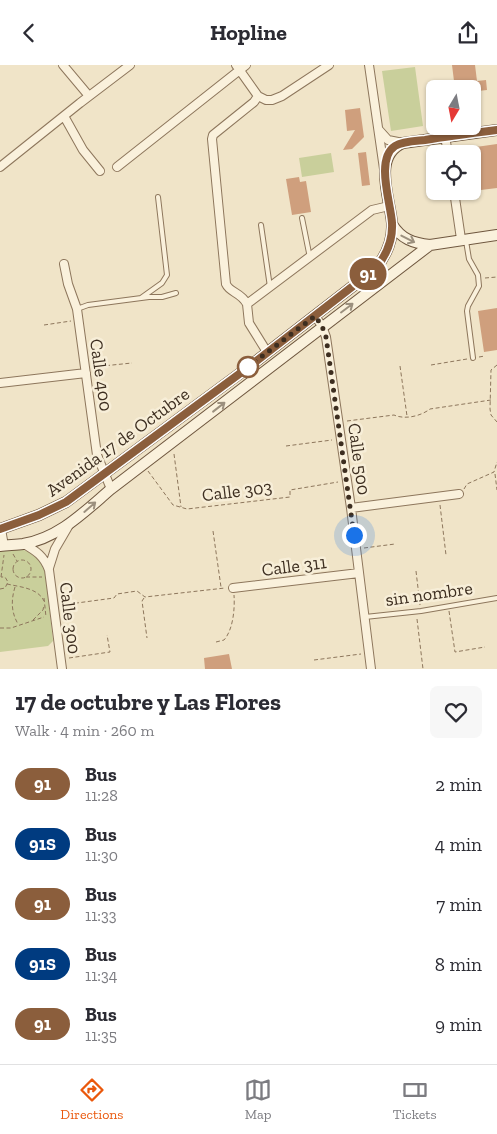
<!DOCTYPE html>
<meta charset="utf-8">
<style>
:root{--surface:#fff;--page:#f7f7f7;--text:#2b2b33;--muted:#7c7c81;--line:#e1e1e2;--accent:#ea580c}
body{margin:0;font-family:"Zilla Slab",serif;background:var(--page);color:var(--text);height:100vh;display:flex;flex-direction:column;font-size:19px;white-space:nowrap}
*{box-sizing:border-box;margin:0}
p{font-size:16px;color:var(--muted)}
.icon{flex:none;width:28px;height:28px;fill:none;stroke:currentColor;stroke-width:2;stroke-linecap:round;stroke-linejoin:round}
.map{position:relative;height:604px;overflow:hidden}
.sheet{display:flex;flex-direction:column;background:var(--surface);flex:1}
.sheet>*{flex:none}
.badge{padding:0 10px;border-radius:16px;font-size:18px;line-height:32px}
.needle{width:32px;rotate:190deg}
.tools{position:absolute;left:426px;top:15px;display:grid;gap:10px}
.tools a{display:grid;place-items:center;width:55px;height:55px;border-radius:8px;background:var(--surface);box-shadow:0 1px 4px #0004;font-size:25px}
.you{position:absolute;width:25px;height:25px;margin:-12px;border:4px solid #fff;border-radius:50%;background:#1a73e8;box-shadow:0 0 0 8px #1a73e833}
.map>.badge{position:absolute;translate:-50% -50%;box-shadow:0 0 0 2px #fff}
.round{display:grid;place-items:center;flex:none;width:52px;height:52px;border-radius:8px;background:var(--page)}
.overview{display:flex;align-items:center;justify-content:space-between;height:85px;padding:0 15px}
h1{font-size:24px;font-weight:700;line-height:38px}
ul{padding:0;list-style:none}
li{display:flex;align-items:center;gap:15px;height:60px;padding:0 15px}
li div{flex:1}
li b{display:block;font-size:19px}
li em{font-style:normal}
li .badge{min-width:55px;font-weight:700;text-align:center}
header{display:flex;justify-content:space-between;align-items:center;height:65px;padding:0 15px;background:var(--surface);font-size:22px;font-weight:700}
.tab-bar{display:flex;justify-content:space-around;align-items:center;height:70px;border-top:1px solid var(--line);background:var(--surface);font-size:14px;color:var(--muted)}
.tab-bar a{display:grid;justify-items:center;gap:2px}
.tab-bar .selected{color:var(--accent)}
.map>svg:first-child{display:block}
.green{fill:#c9cf9b}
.building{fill:#cf9f7d}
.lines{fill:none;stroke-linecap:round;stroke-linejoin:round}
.lane-casing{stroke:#8d765c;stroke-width:6}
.street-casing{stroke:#8d765c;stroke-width:10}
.secondary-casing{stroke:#6f573f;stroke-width:12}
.path{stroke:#8d765c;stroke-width:1;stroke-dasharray:4 2.5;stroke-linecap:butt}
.lane{stroke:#faf1dc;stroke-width:4}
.street{stroke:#faf1dc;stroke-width:8}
.secondary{stroke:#faf1dc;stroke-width:10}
.oneway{stroke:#9c907e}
.line-casing{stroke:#fff;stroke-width:11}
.line{stroke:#8b5e3c;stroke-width:8}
.walk{stroke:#3d2e20;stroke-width:5;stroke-dasharray:0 9}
.stop-dot{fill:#fff;stroke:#8b5e3c;stroke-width:2.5}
.labels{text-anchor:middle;stroke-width:5;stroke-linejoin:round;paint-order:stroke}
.street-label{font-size:18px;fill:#3d2e20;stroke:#f7eed8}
</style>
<header><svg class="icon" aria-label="back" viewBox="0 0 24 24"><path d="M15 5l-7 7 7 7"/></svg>Hopline<svg class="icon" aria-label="share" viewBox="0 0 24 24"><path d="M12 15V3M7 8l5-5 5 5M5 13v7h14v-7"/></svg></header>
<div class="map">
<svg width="497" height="604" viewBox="0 0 497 604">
<rect width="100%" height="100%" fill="#f0e4c8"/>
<!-- green -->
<path class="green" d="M415,2L423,61L391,66L382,6Z
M331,88L334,107L302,112L299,93Z
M19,484C32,486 39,493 45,504L53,576L48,581L0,587V486Z"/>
<!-- building -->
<path class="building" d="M452,0H475L477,16L486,15L487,25L478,26L481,45L472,46V24H455Z
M360,43L364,72L352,84L343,85L355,65L347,66L345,45Z
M497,79V123L481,125L476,82Z
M366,87L370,120L362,121L358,88Z
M299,112L300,117L306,116L311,147L292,150L286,114Z
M497,243V285L484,287L478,246Z
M229,589L232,604H205L204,593Z"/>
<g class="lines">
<defs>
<path id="lane" d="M302,153L309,188L311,191
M261,160L270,222
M466,176L469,194L478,210L479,221L468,241L467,246L473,293
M141,233L162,218L167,210L158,132
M77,244L88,240L149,232H162L176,228
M365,552L421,546L497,533"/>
<path id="street" d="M63,0L89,31
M236,0L258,31L266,35H272L282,31L329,0
M369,0L384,104
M64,51L83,85L100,106
M379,65L388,75L403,78
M445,71L448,89
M0,102L80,38L130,0
M117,102L246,0
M454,126L461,174
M64,199L68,219L77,244L97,390L111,424
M247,239C241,227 230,228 226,219L212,74L213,70L254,37L258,31
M315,251L322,261L326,272L351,443L371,604
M267,287L249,258L247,239L372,145L389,141
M0,318L86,308
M351,443L459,429
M1,464L4,481
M24,479C36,486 44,491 49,505L62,604
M49,503L55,484L69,460
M233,523L359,508"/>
<path id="secondary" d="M392,159C401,174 413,178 430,180L497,170
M0,464L39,450L66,437L250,301L375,204C386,191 393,176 392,158C390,133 372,91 403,78L497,65
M0,481C8,480 16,480 23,479C59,473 84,447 111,424L430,180"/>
</defs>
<!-- lane casing -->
<use href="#lane" class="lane-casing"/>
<!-- street casing -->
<use href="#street" class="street-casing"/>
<!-- secondary casing -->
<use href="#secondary" class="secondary-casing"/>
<!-- path -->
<path class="path" d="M485,213L497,212
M44,260L71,256
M479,292L485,291
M431,300L467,294
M497,300L491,305L490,344L491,350L497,357
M400,301L407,351
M93,302L132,298
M347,356L394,350C405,355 421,351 430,344L491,335
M286,381L332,375
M174,389L181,442
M148,406L173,440L187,444L290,432V425L338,417
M495,409L497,425
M464,424L467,419L494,407L497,397
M440,440L446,490
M213,466L221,522
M364,483L395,479
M13,489L17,496
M13 504a9 9 0 1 1 18 0a9 9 0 1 1-18 0Z
M416,506L420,540
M1,512L4,490
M26,512H42
M7,519C20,522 38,523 44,536
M15,522C11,535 11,547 18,559
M0,524L5,523L8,517L5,512H1
M44,533L46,552
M144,533L142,536L147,573
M62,540L114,533L117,529L137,526L145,532L225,523
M449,546L455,587L485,582
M417,554L423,604
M33,555L43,545L44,540
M0,563H11L44,552
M216,577L224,575C233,565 235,544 234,530
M69,593L110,587L107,570
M314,595L361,589"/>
<!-- lane -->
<use href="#lane" class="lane"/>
<!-- street -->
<use href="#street" class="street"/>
<!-- secondary -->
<use href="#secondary" class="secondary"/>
</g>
<!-- one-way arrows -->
<defs><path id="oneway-shaft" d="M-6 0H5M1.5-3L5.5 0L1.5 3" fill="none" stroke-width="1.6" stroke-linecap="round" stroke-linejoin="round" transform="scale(1.25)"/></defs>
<g class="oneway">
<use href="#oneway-shaft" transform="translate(408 174) rotate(27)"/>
<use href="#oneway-shaft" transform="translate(347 243) rotate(-37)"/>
<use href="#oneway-shaft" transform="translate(219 342) rotate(-38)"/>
<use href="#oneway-shaft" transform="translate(90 442) rotate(-41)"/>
</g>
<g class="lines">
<defs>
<path id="line" d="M0,464L39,450L66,437L250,301L375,204C386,191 393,176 392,158C391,139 375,94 395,81C403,76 415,76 425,75C449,71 473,68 497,65"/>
</defs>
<!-- line casing -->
<use href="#line" class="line-casing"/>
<!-- line -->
<use href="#line" class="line"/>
<!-- walk -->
<path class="walk" d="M248,302L315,251L322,261L326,272L354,470"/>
</g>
<!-- markers -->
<circle class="stop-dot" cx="248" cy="302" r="10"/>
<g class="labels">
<!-- street labels -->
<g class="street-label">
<text transform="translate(101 310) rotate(82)" y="6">Calle 400</text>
<text transform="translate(118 377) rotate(-36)" y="6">Avenida 17 de Octubre</text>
<text transform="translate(359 394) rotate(82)" y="6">Calle 500</text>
<text transform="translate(237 426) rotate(-7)" y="6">Calle 303</text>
<text transform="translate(294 501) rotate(-7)" y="6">Calle 311</text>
<text transform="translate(429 529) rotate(-8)" y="6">sin nombre</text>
<text transform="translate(70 553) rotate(83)" y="6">Calle 300</text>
</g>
</g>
</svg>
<div class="tools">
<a><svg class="needle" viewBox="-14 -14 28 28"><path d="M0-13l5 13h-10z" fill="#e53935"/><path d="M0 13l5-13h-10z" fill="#7c7c81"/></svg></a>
<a><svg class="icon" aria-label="locate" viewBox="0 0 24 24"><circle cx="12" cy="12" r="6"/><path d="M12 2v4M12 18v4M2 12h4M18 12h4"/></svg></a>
</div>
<div class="you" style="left:354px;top:470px"></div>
<b class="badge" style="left:368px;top:209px;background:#8b5e3c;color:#fff">91</b>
</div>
<section class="sheet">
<div class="overview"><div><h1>17 de octubre y Las Flores</h1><p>Walk · 4 min · 260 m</p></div><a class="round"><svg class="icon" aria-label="heart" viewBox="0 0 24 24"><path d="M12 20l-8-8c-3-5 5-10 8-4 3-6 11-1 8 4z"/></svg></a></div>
<ul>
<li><span class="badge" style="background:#8b5e3c;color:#fff">91</span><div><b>Bus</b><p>11:28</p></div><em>2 min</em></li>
<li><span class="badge" style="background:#003b80;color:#fff">91S</span><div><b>Bus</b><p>11:30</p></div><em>4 min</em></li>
<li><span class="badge" style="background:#8b5e3c;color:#fff">91</span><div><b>Bus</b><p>11:33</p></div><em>7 min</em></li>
<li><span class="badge" style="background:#003b80;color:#fff">91S</span><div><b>Bus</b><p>11:34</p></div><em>8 min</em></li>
<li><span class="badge" style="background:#8b5e3c;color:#fff">91</span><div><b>Bus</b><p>11:35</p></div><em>9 min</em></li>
</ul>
</section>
<nav class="tab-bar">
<a class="selected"><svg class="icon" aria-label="directions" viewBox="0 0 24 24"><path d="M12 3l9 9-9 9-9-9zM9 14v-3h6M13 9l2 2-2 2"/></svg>Directions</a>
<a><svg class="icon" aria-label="map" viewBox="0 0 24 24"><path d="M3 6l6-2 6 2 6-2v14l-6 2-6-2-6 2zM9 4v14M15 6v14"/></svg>Map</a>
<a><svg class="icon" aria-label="tickets" viewBox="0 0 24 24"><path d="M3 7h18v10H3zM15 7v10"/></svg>Tickets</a>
</nav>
